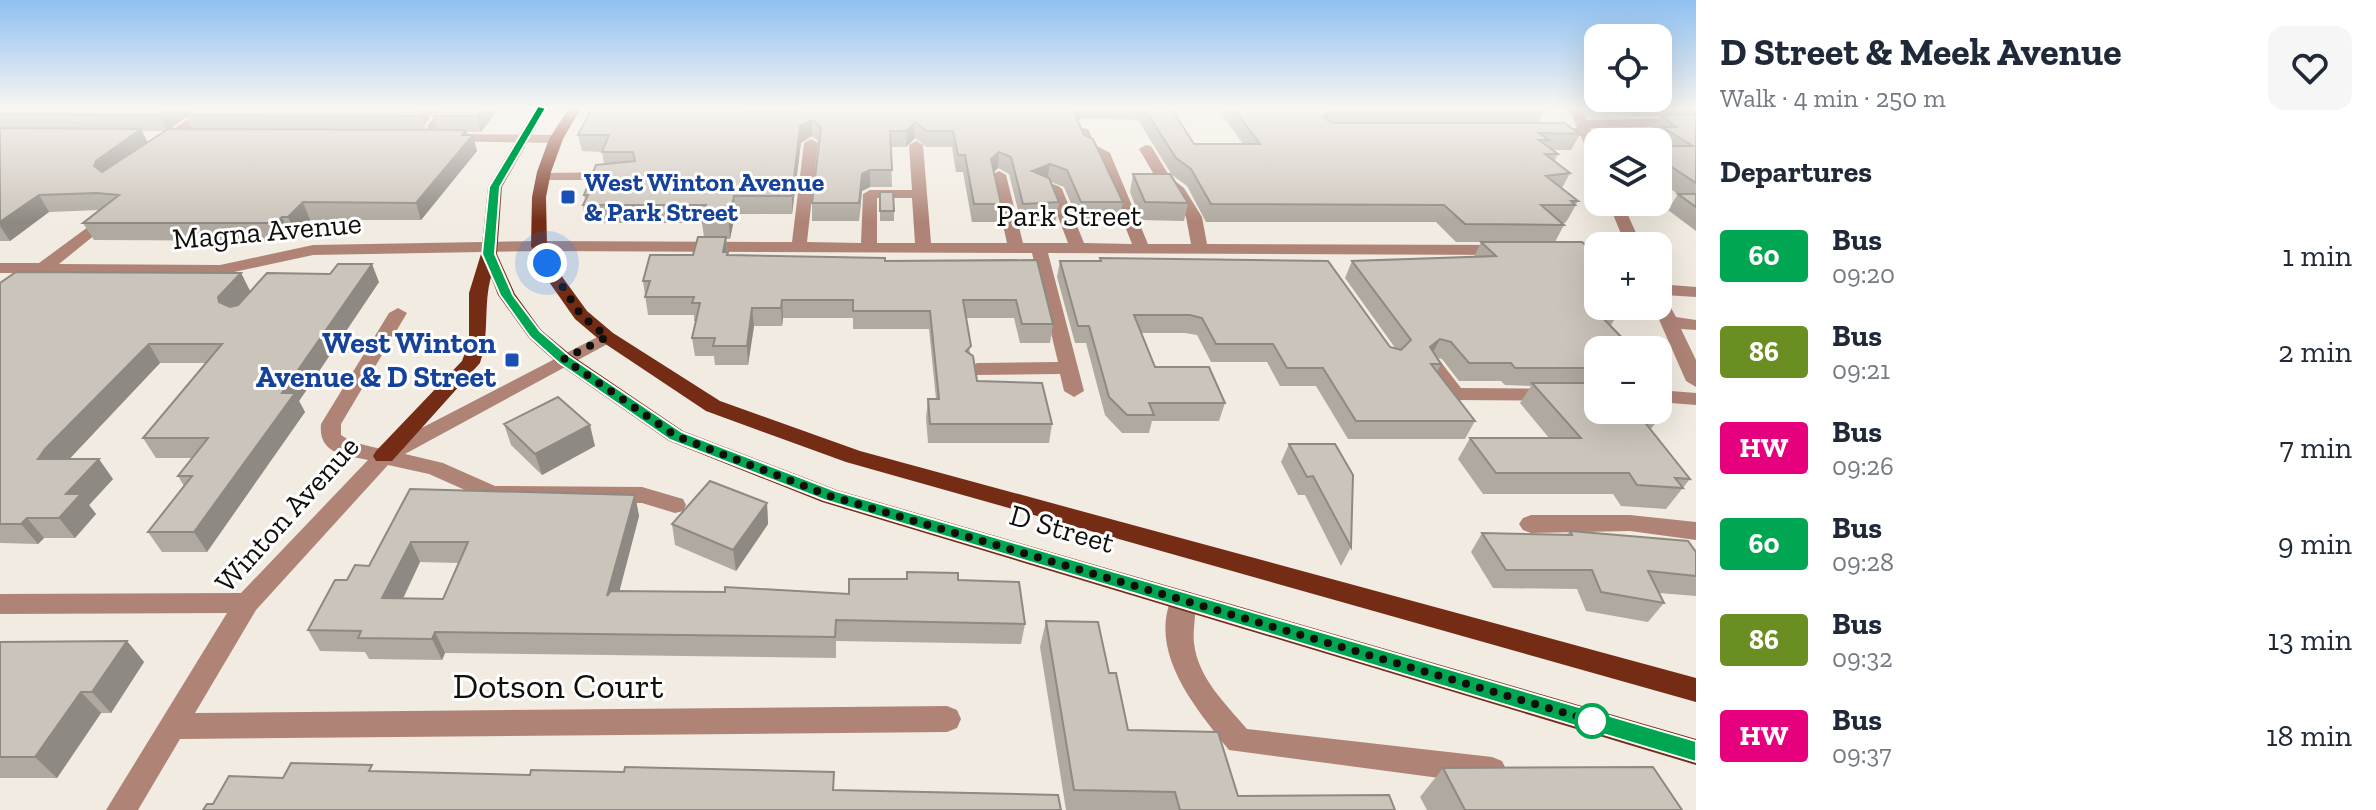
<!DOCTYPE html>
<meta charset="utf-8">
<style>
:root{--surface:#fff;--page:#f6f6f7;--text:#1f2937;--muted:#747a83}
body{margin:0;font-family:"Zilla Slab",serif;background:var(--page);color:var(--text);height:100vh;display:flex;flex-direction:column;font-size:30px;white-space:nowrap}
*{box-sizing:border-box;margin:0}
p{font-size:26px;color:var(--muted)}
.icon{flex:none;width:44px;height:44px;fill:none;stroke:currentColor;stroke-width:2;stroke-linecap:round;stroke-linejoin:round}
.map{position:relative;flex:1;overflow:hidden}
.side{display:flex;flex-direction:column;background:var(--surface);width:680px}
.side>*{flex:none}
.badge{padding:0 16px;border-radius:6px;font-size:28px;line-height:52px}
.tools{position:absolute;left:1584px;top:24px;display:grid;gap:16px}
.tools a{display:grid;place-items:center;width:88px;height:88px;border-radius:16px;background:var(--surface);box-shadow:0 8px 32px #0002;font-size:40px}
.you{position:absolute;width:40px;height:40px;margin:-20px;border:6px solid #fff;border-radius:50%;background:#1a73e8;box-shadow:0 0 0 12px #1a73e833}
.map>.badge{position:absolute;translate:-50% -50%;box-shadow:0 0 0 4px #fff}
h2{padding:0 24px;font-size:30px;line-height:72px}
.round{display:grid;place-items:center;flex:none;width:84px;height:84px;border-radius:16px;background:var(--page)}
.headline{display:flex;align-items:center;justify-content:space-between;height:136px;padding:0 24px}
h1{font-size:38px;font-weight:700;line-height:60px}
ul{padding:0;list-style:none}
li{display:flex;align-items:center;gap:24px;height:96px;padding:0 24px}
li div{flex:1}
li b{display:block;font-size:30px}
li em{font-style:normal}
li .badge{min-width:88px;font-weight:700;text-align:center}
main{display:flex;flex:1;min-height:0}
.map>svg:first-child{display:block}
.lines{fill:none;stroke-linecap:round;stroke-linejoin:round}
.minor{fill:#af8477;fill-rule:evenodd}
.major{fill:#742c15;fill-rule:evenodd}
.wall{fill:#afa9a0;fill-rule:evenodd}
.shaded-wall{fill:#8e8982}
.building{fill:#cbc4ba;stroke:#8e8982;stroke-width:2;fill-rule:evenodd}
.line{fill:#00a651;stroke:#fff;stroke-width:2}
.walk{stroke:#110f0c;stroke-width:8;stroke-dasharray:0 14.4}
.transit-dot{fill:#1a4fb4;stroke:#fff;stroke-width:3}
.stop-dot{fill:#fff;stroke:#00a651;stroke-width:4}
.labels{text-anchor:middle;stroke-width:6;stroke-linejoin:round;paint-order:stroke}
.far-transit-label{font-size:26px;font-weight:bold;fill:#164399;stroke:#fff;text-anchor:start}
.street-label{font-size:30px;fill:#110f0c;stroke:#fff}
.transit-label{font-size:30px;font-weight:bold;fill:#164399;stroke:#fff;text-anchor:end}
.near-street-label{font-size:36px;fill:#110f0c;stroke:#fff}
</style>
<main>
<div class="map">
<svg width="1696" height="810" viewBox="0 0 1696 810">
<rect width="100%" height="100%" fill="#f1ebe1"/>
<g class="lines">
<!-- minor -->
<path class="minor" d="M203,108L215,109L166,148H156V142Z
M441,108H453L438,129H428L427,126Z
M1569,108H1581L1587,120L1696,118V126L1590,128L1598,146V165L1591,161L1581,136H1550L1543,132L1550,128H1577Z
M1083,128L1088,129L1095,145L1110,153L1148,244H1191L1186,217L1173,194L1159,183L1139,149L1146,145L1151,146L1170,177L1184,188L1202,217L1207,244L1502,245L1510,250L1502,255L1048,253L1084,391L1074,397L1064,391L1060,374L977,375L967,369L977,363L1058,362L1032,253L539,251L313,255L220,275L47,273L0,307V294L26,273H0V263H39L107,213L115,218L112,221L59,264L220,265L313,245L539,241L792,242L804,143L811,139L818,143L807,242L861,243L863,194L870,190H912L909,145L916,141L923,145L931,243H1007L992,175L999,171L1006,175L1023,243H1068L1049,193L1033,189C1039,182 1056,182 1062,189L1084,243L1132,244L1097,155L1084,150L1076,132ZM877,198H912L915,243H877Z
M448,134L556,135L563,139L556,143L443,141V135Z
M543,173L619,172L626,176L619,180H538V174Z
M1608,202H1622L1642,246H1626Z
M1658,284L1696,287V297L1664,295L1676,317L1696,320V330L1681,329L1696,360V387L1686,381L1653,306H1658Z
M398,308L407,313L341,424V435L352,442L381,449L607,332L616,337L613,341L405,454L443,463L495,486L642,487L683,499L686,505L683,511L675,513L642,503L492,502L429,474L388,465L256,610L195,713L947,706L957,710L961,719L957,728L947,732L180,739L138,810H106L227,613L0,614V594L241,593L368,460C344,455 318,454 321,424L389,313Z
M1433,359L1440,361L1461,388L1598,389V401L1455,400L1448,398L1424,365Z
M1658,390L1696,393V405L1658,402Z
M1531,515H1630L1696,522V540L1630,531L1531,533L1523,530L1519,524L1523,518Z
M1183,590L1192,593C1199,607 1192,627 1194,643C1198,678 1225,703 1247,729L1492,757L1502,761L1507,771L1502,781L1492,785L1229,750C1196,709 1145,650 1174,593Z"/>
<!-- major -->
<path class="major" d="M535,108H547L502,187L497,254L515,294L541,330L571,355L683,431L837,490L1696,739V765L822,502L669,441L557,363L529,338L498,295L491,277C483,306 490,334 480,363L392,461H376L373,456L376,451L462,361L469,342V293L481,254L488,187Z
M569,108H581L563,139L551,172L546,197L547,246L563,278L587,311L613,333L720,401L860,451L1696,678V702L846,462L706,411L601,341L575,319L547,279L531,246L532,197L537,172L549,139Z"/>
</g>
<!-- wall -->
<path class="wall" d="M0,108H437L425,124L426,130H438L434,116L441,108H499L481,132H467L477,151L421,220H310L296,235H289L284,241L94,240L83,223L99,210L49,212L10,241H0ZM187,117L192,129H170ZM142,131H165L148,142Z
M592,108H741V109L744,111H756L755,108H1171L1194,144H1243L1217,108H1543L1545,109L1538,123L1580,134L1571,150H1552L1558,154L1554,162L1570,173L1562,188L1578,201L1568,219L1565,223H1562L1564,225L1555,242L1598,256V306L1622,308L1611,325H1609L1598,350V410L1658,420L1650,430L1690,479L1666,509L1621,506L1613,494H1483L1458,459L1470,438H1549L1520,403L1531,386L1505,385L1501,381H1459L1442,359L1437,358L1441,364L1437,372L1475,421L1465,439H1348L1316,386H1280L1267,362H1211L1197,335L1185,333H1141L1155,367L1225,403L1219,421H1152L1149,433H1122L1105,415L1086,343H1075L1057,277L1060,261H1100V258L1396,349L1345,278L1352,261L1474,257L1481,242H1456L1436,222H1206L1187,186L1172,175L1138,120L1081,118L1078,121L1084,135L1123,202L1119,220H1078L1064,187L1051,182L1059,202L1056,220L1021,222L1009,174L998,168L994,172L1001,204L999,222H972L963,172H956L952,147H926L915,138L906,147H891L892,187H870L862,191L859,221H812V203L819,142L812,136L801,143L792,214H735L730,239H726L728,255L885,261L1037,260L1053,324L1050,343H1020L1014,318H966L970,354L977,381L1052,424L1049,443H928L926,418L928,399H936L929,329H853V318H783L782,326H754L748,365H715L714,356H695L692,338L696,321H694V315H648L643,281L693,255L704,237L702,223H586L583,205L585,200L584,195L604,164L602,152L582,151L578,135Z
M1623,108H1696V231L1668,210L1678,194L1658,180V146H1659L1658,145V142H1653L1657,134L1652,130L1660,116H1634Z
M1133,174L1188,203L1184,221L1141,220L1130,192Z
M880,192L894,211V221H880Z
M241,273L250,291L237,305L379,282L299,401L305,412L207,552H162L148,532L184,486L178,476L193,458H156L143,438L206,363H160L69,459L113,479L89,505L96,514L75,538H44L38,544L0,543V283Z
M504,424L595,446L542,475L511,445Z
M1289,444H1335L1351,547L1341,566L1305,495H1298L1281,462Z
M410,489L635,495L639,516L619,591L849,594L958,580L1025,624L1021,644L836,641V658L445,653L442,660L369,659L365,652L320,651L308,630L347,580L369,566ZM420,562L459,563L443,599H403Z
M767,503L768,524L736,571L675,545L672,524Z
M1570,531L1696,552V596L1659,593L1664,603L1648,622L1586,611L1577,589L1493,588L1471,552L1482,533L1567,534Z
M1046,621L1109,673L1128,730L1238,796L1395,810H1066L1040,647Z
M127,641L144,662L111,713H101L57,778H0V642Z
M1443,768L1682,810H1427L1420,797Z"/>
<!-- shaded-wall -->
<path class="shaded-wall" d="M170,108H199L186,115L187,117L167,131L159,115Z
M421,108H437L425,124L420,109Z
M483,108H499L481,132L477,116Z
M1076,108H1082L1081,118L1070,126L1073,110Z
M1331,109L1326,125L1322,117Z
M812,120V136L801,143L792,214V196L800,126Z
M915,122V138L906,147L907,131Z
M141,129L149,145L106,177L94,166L96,161Z
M466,130L469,140L473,135L477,151L421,220L416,203Z
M999,152L998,168L989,176L991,159Z
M1050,164L1047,181L1032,171Z
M870,170V187L862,191L859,221L862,174Z
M39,195L49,212L10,241L0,226V222Z
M734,196L735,214L730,239L729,221Z
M303,202L310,220L296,235L288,217Z
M282,217L289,235L284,241L276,223Z
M726,237L727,255L728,252L729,270L723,252Z
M372,264L379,282L299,401L305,412L207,552L194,532L282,393Z
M241,273L250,291L228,316L219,302L218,297Z
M782,300L783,318L782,326L781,308Z
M752,308L754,326L748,365L747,346Z
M1440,339L1431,356L1430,347Z
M149,344L160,363L60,469L38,459L45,449Z
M590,425L595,446L542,475L535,454Z
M99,459L113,479L89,505L96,514L75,538L59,518L66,494Z
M635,495L639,516L613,616L607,596Z
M767,503L768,524L736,571L733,550Z
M27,518L44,538L38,544L21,524Z
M411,542L420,562L393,619L382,598Z
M435,632L445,653L442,660L432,639Z
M127,641L144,662L111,713L92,692Z
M81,692L101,713L57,778L35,757Z"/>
<!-- building -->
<path class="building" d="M0,108H170L159,115L0,114Z
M195,108H421L422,116L186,115Z
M441,108H483L477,116H434Z
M592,108H739L744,111L796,112L803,108H1076L1073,110L1084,135L1093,139L1123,202H1081L1067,170L1050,164L1032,171L1049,178L1059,202L1023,204L1011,157L999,152L991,159L1001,204H974L965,155H958L953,131H927L915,122L907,131H890L892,170H870L862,174L859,203H812L821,127L812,120L800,126L792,196H734L729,221H702L706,205H583L588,195H584L596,165L635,161L633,152H602L609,135H578Z
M1144,108H1171L1194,144H1260L1233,108H1543L1545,109H1331L1322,117L1332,123H1564L1580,134L1539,133L1549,140H1539L1558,154H1545L1570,173L1546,176L1578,201H1571L1575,205H1541L1564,225L1465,224L1444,205L1211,204L1191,169L1176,158Z
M1696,114V183L1658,158V146H1693L1662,127H1676L1660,115Z
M0,128L141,129L96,161L94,166L102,172L168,129L466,130L462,135H473L416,203L303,202L288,217H282L276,223H83L119,195L97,193L39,195L0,222Z
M1133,174H1170L1188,203L1145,202Z
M880,192H893L894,211H880Z
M1678,194H1696V207Z
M698,237H726L723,252H728L727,255L885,258V261L1037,260L1053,324H1022L1016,300H963L971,346L966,351L973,356L977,381L1042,383L1052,424H930L928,399H939L930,311H853V300H782L781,308H752L747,346H713L715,338H692L700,303H692L694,297H645L650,281H643L650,255H693Z
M1481,242H1582L1598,256V269H1595L1598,272V306H1620L1622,308H1593L1634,350H1598V368H1515L1511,363H1469L1451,342L1440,339L1430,347L1441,364H1431L1475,421H1356L1323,368H1287L1273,344H1216L1202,318L1190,315H1134L1155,367H1209L1225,403H1149L1154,415H1127L1109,397L1089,326H1078L1060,261H1101L1100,258L1328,261L1390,347L1401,350L1411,340L1352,261L1496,256Z
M338,264H372L282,393H295L194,532H148L192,476H178L208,438H143L222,344H149L45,449L38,459H99L66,494H81L59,518H27L21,524H0V283L16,272L241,273L218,297L219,302L230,307L238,305L267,273L330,274Z
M1532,383H1598V410H1648L1658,420H1643L1690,479L1675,478L1683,488L1637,485L1629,473H1496L1470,438H1581Z
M558,397L590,425L535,454L504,424Z
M1289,444H1335L1353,475L1351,547L1313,476L1307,477Z
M710,481L767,503L733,550L672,524Z
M410,489L635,495L607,596L611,591L725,592V587L849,594V579H907V572L958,573V580L1019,582L1025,624L836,620L835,637L435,632L432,639L358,638L361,631L308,630L335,580H347L355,565L369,566ZM411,542H468L443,599L382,598Z
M1570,531L1688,541L1696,552V576L1648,571L1664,603L1601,592L1592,570H1506L1482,533L1572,535Z
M1046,621L1098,622L1109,673H1116L1128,730L1218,732L1238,796L1389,795L1395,810H1180L1175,792L1074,790Z
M127,641L92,692H81L35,757H0V642Z
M291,763L372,765L369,771L530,775L531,770L624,772L625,767L834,772L833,790L1058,795L1061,810H203L207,804H213L229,776L283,778Z
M1653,767L1682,810H1465L1443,768Z"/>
<!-- sky -->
<linearGradient id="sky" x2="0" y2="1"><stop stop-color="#8fc0f1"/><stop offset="0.49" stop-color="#f9f6f2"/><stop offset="1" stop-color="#f9f6f2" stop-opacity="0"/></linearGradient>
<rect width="1696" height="221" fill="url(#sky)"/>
<!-- line -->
<path class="line" d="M538,106L546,108L500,187L495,254L513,295L540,331L569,356L682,432L836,491L1696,741V762L824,500L670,440L559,363L530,337L500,295L482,254L489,187Z"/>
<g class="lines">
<!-- walk -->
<path class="walk" d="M547,263L581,315L607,337L564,359L676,436L830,496L1606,725L1592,721"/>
</g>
<!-- markers -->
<g class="transit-dot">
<rect x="560" y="189" width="16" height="16" rx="4"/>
<rect x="504" y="352" width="16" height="16" rx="4"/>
</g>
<circle class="stop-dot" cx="1592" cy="721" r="16"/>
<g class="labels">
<!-- far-transit labels -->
<g class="far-transit-label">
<text x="584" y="191">West Winton Avenue<tspan x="584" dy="30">&amp; Park Street</tspan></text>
</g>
<!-- street labels -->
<g class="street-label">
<text x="1069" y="226">Park Street</text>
<text transform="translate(267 231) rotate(-5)" y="10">Magna Avenue</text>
<text transform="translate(287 514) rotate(-48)" y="10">Winton Avenue</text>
<text transform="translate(1062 529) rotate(16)" y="10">D Street</text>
</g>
<!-- transit labels -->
<g class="transit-label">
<text x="496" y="353">West Winton<tspan x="496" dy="34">Avenue &amp; D Street</tspan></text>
</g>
<!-- near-street labels -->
<g class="near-street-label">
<text x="558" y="698">Dotson Court</text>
</g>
</g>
</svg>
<div class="tools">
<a><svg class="icon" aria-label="locate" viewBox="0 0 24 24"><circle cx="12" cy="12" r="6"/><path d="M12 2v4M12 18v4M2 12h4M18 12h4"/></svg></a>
<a><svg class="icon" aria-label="layers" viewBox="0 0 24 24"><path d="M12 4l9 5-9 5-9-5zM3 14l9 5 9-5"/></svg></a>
<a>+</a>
<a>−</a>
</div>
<div class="you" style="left:547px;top:263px"></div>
</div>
<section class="side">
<div class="headline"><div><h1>D Street &amp; Meek Avenue</h1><p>Walk · 4 min · 250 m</p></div><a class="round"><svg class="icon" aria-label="heart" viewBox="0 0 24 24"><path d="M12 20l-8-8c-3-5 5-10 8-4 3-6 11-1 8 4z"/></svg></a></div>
<h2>Departures</h2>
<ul>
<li><span class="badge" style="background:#00a651;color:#fff">60</span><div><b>Bus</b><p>09:20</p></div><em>1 min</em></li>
<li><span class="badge" style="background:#6b8e23;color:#fff">86</span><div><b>Bus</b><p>09:21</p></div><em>2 min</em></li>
<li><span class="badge" style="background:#e6007e;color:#fff">HW</span><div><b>Bus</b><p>09:26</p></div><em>7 min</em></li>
<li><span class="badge" style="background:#00a651;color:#fff">60</span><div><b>Bus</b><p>09:28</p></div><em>9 min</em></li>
<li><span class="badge" style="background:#6b8e23;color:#fff">86</span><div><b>Bus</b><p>09:32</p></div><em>13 min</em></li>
<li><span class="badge" style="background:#e6007e;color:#fff">HW</span><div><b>Bus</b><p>09:37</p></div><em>18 min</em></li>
</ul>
</section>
</main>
